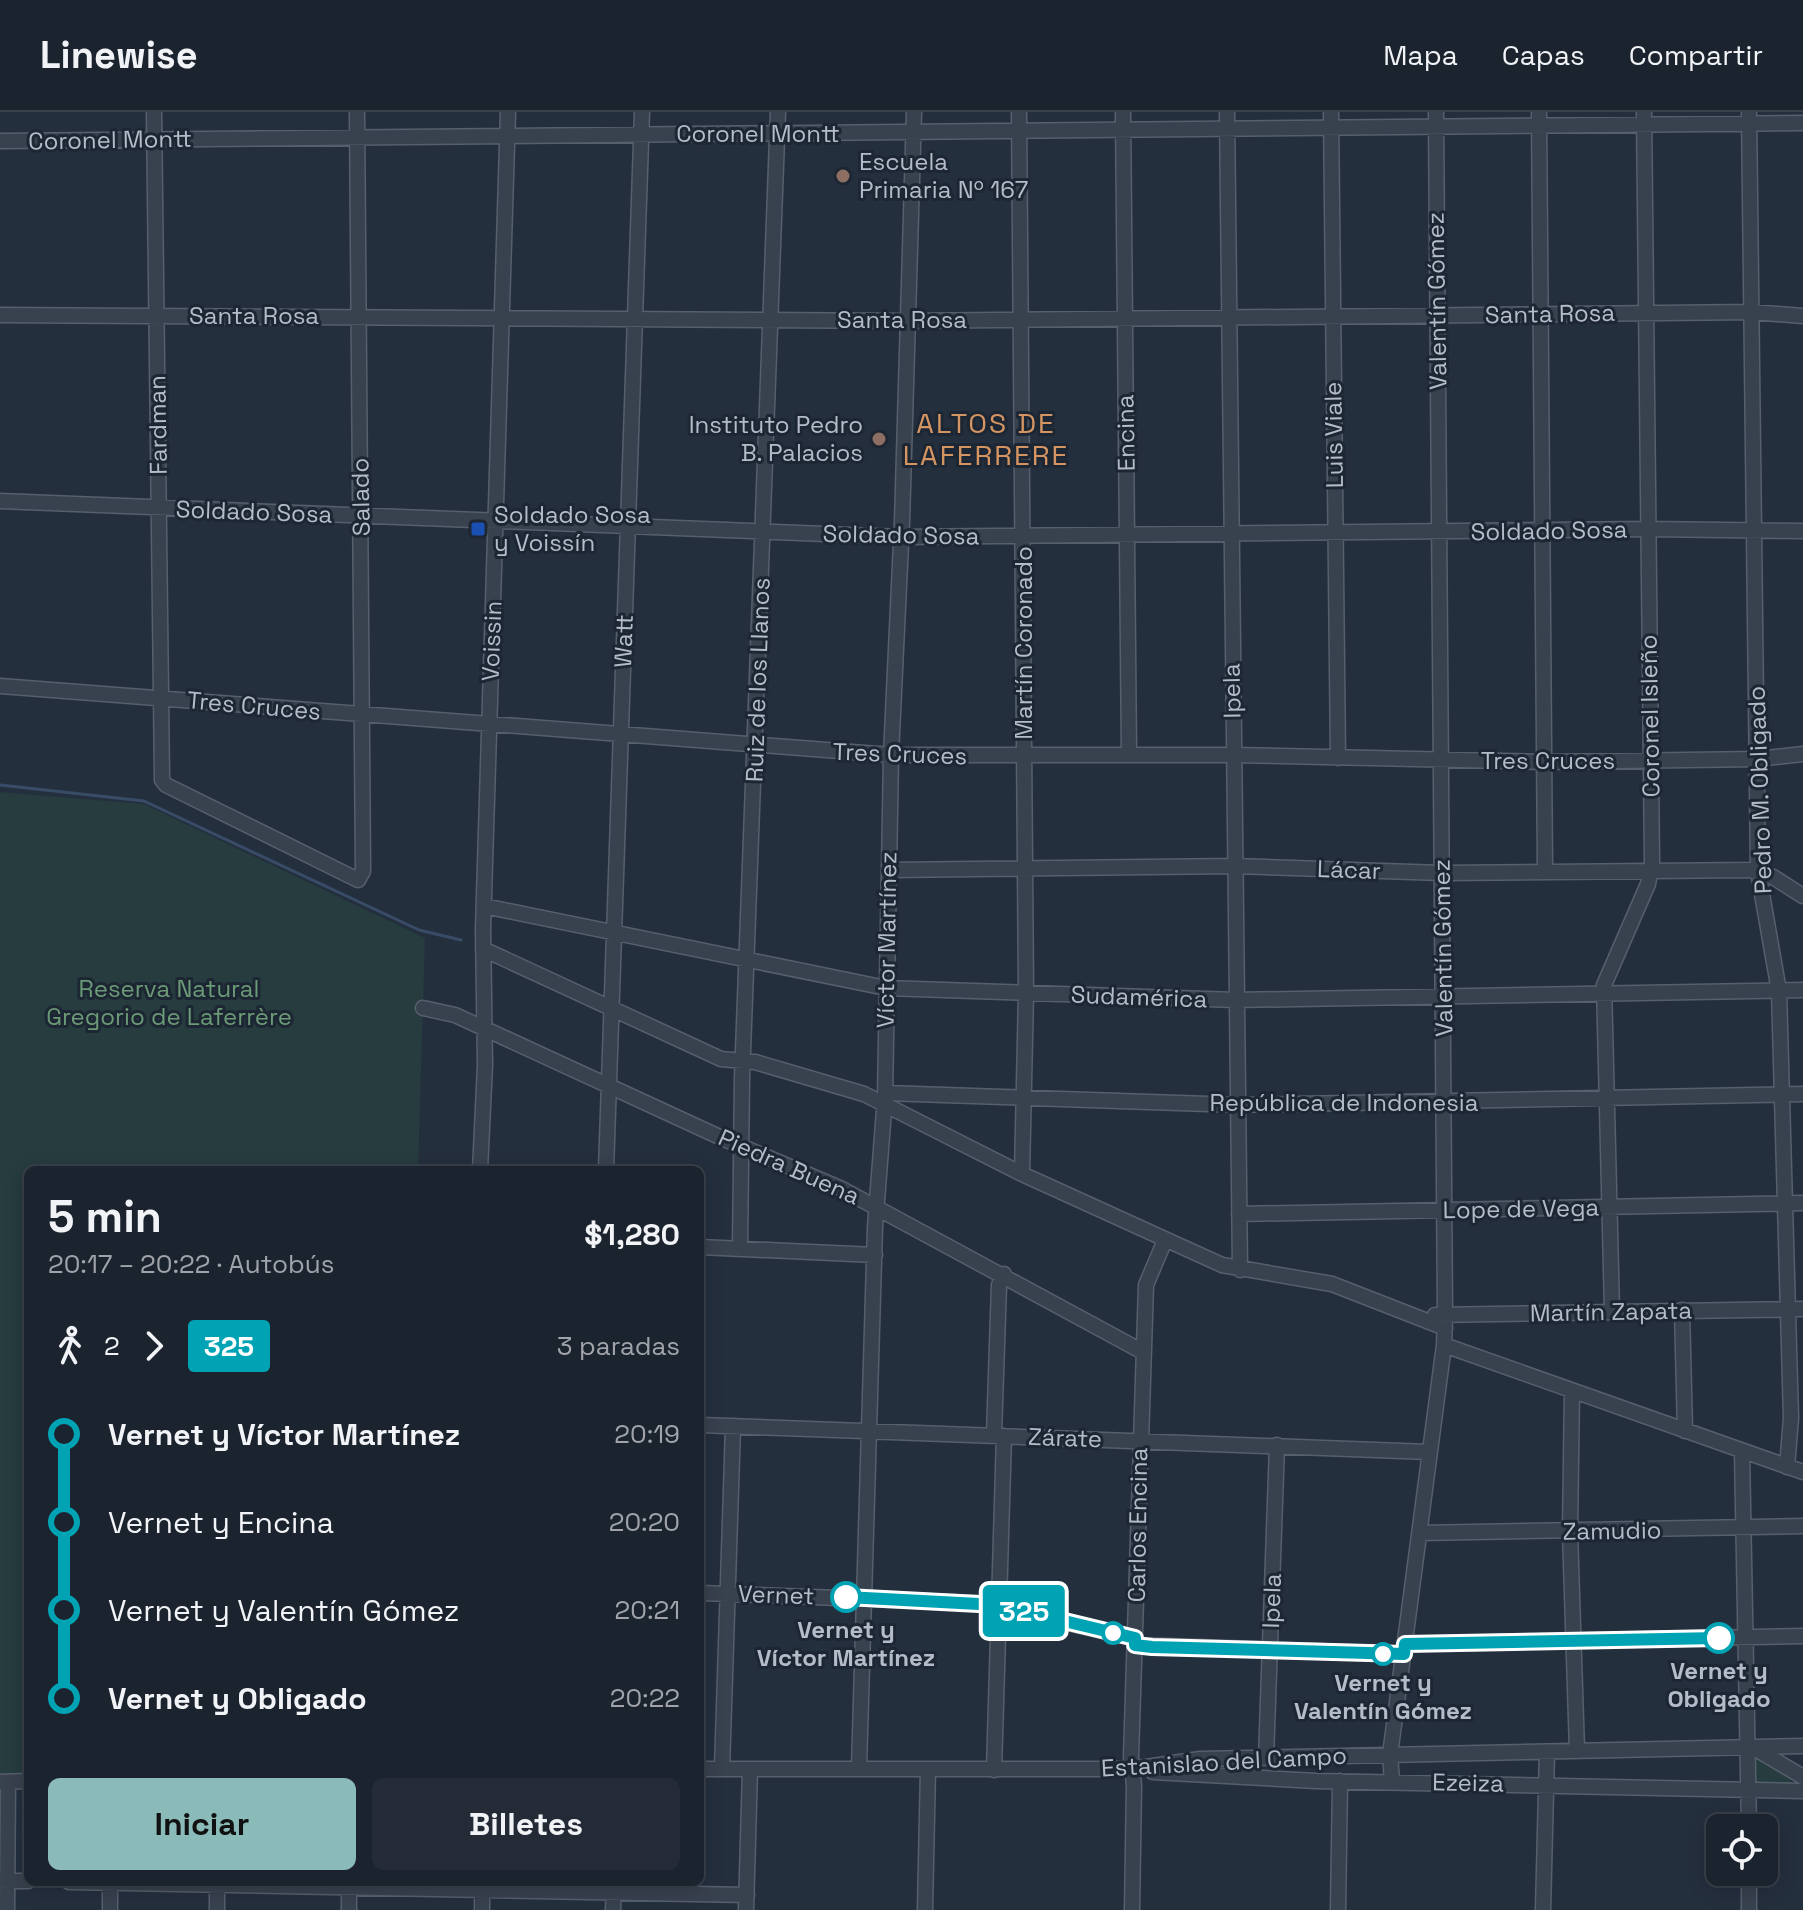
<!DOCTYPE html>
<html lang="es">
<meta charset="utf-8">
<style>
:root{--surface:#1b232e;--page:#242b36;--text:#f1f3f6;--muted:#a0a4aa;--line:#39404a;--accent:#8bbbb9}
body{margin:0;font-family:"Space Grotesk",sans-serif;background:var(--page);color:var(--text);height:100vh;display:flex;flex-direction:column;font-size:30px;white-space:nowrap}
*{box-sizing:border-box;margin:0}
p{font-size:26px;color:var(--muted)}
.icon{flex:none;width:44px;height:44px;fill:none;stroke:currentColor;stroke-width:2;stroke-linecap:round;stroke-linejoin:round}
.map{position:relative;flex:1;overflow:hidden}
.details{position:absolute;left:24px;top:1054px;width:680px;height:720px;display:flex;flex-direction:column;background:var(--surface);border-radius:12px;box-shadow:0 4px 20px #0003,0 0 0 2px var(--line)}
.details>*{flex:none}
.badge{padding:0 16px;border-radius:6px;font-size:28px;line-height:52px}
.tools{position:absolute;left:1706px;top:1702px;display:grid;gap:16px}
.tools a{display:grid;place-items:center;width:72px;height:72px;border-radius:12px;background:var(--surface);box-shadow:0 4px 20px #0003,0 0 0 2px var(--line);font-size:40px}
.map>.badge{position:absolute;translate:-50% -50%;box-shadow:0 0 0 4px #fff}
.legs{display:flex;align-items:center;gap:12px;height:88px;padding:0 24px;font-size:26px}
.legs p{margin-inline-start:auto}
.headline{display:flex;align-items:center;justify-content:space-between;height:136px;padding:0 24px}
h1{font-size:44px;font-weight:800;line-height:60px}
.button{display:flex;gap:16px;margin-top:auto;padding:16px 24px}
.button a{flex:1;height:92px;border-radius:12px;background:var(--accent);color:#111;font-size:32px;font-weight:800;line-height:92px;text-align:center}
.button a+a{background:var(--page);color:var(--text)}
ul{padding:0 24px;list-style:none}
li{display:flex;align-items:center;gap:28px;height:88px;font-size:30px}
li i{display:grid;place-items:center;width:12px;height:100%;margin:0 10px;background:currentColor}
li i::after{content:'';width:20px;height:20px;margin:-10px;border:6px solid;border-radius:50%;background:var(--surface)}
li p{margin-inline-start:auto}
li:first-child i{background:linear-gradient(#0000 50%,currentColor 0)}
li:last-child i{background:linear-gradient(currentColor 50%,#0000 0)}
header{display:flex;align-items:center;gap:48px;box-sizing:border-box;height:112px;padding:0 40px;background:var(--surface);border-bottom:2px solid var(--line)}
header strong{font-size:38px}
nav{display:flex;gap:44px;margin-inline-start:auto;font-size:28px}
.map>svg:first-child{display:block}
.green{fill:#263c3f}
.lines{fill:none;stroke-linecap:round;stroke-linejoin:round}
.stream{stroke:#394c67;stroke-width:3}
.minor-casing{stroke:#565f6c;stroke-width:17}
.minor{stroke:#38414e;stroke-width:14}
.line-1-casing{stroke:#fff;stroke-width:18}
.line-1{stroke:#00a3b4;stroke-width:12}
.education-dot{fill:#8d6e63;stroke:#1d2633;stroke-width:3}
.transit-dot{fill:#1a4fb4;stroke:#1d2633;stroke-width:3}
.stop-1-dot{fill:#fff;stroke:#00a3b4;stroke-width:4}
.labels{text-anchor:middle;stroke-width:6;stroke-linejoin:round;paint-order:stroke}
.street-label{font-size:24px;fill:#b4bcc9;stroke:#1d2633}
.poi-label{font-size:24px;fill:#b4bcc9;stroke:#1d2633;text-anchor:start}
.park-label{font-size:24px;fill:#6b9a76;stroke:#1d2633}
.stop-label{font-size:24px;font-weight:bold;fill:#b4bcc9;stroke:#1d2633}
.quarter-label{font-size:28px;letter-spacing:2px;fill:#d59563;stroke:#1d2633}
</style>
<header>
<strong>Linewise</strong>
<nav><a>Mapa</a><a>Capas</a><a>Compartir</a></nav>
</header>
<div class="map">
<svg width="1803" height="1798" viewBox="0 0 1803 1798">
<rect width="100%" height="100%" fill="#242f3e"/>
<!-- green -->
<path class="green" d="M0,680L144,692L425,826L418,1058H28V1669L0,1670Z
M1761,1646L1789,1663L1791,1673L1757,1674L1754,1648Z"/>
<g class="lines">
<!-- stream -->
<path class="stream" d="M0,673L144,689L419,818L461,828"/>
<defs>
<path id="minor" d="M154,0L162,668L166,673L358,768L363,759L357,0
M1019,0L1026,881L1022,1062
M1123,0L1129,643
M1227,0L1240,1158
M1331,0L1338,646
M1539,0L1545,759
M1749,0L1758,759L1779,879L1791,1306L1787,1355
M0,29L1803,11
M0,203L907,209L1752,200L1803,204
M0,389L901,425L1649,417L1803,419
M0,574L891,643H1233L1546,650L1757,647L1803,642
M889,758L1235,754L1442,761L1750,758L1773,765L1803,784
M484,794L886,876L1236,888L1803,878
M483,837L721,947L755,950L864,982L1022,1062L1222,1153L1332,1172L1445,1216
M423,896L455,903L724,1027L840,1076L1143,1240
M885,981L1238,993L1803,982
M480,1058L485,953L483,817L508,0
M606,1058L642,0
M1239,1102L1803,1091
M700,1135L875,1143
M740,1136L742,966L778,0
M1682,1198L1685,1319
M1612,1199L1604,873L1648,772L1652,751L1644,0
M1435,1203L1803,1197
M1444,1233L1803,1360
M1572,1279L1570,1420L1577,1639
M700,1313L1429,1340
M994,1323L999,1173L1004,1162
M1742,1340L1749,1716
M1420,1421L1803,1414
M700,1481L977,1491L1135,1526
M1405,1532L1803,1524
M1135,1533L1404,1542
M1754,1636L1803,1665
M1266,1646L1277,1333
M859,1656L875,1115L885,985L891,643L902,410L914,0
M700,1657H1133L1200,1647L1803,1634
M722,1657L733,1314
M994,1658L1004,1324
M1153,1660L1316,1669L1803,1679
M1392,1669L1390,1643L1444,1233L1445,1203L1436,0
M0,1670L28,1669
M0,1768L28,1769
M69,1770L747,1783
M7,1798L8,1670
M110,1798V1770
M217,1798V1770
M349,1798V1770
M482,1798V1770
M613,1798L614,1770
M746,1798L750,1657
M925,1798L928,1657
M1132,1798L1134,1673L1131,1645L1146,1173L1165,1128
M1338,1798L1340,1669
M1543,1798L1547,1640
M1749,1798V1760"/>
</defs>
<!-- minor casing -->
<use href="#minor" class="minor-casing"/>
<!-- minor -->
<use href="#minor" class="minor"/>
</g>
<g class="lines">
<defs>
<path id="line-1" d="M846,1485L998,1493L1135,1526V1533L1152,1535L1404,1542L1405,1532L1719,1526"/>
</defs>
<!-- line-1 casing -->
<use href="#line-1" class="line-1-casing"/>
<!-- line-1 -->
<use href="#line-1" class="line-1"/>
</g>
<!-- markers -->
<g class="education-dot">
<circle cx="843" cy="64" r="8"/>
<circle cx="879" cy="327" r="8"/>
</g>
<rect class="transit-dot" x="470" y="409" width="16" height="16" rx="4"/>
<g class="stop-1-dot">
<circle cx="846" cy="1485" r="14"/>
<circle cx="1113" cy="1521" r="10"/>
<circle cx="1719" cy="1526" r="14"/>
<circle cx="1383" cy="1542" r="10"/>
</g>
<g class="labels">
<!-- street labels -->
<g class="street-label">
<text x="758" y="30">Coronel Montt</text>
<text transform="translate(110 28) rotate(-1)" y="8">Coronel Montt</text>
<text transform="translate(1437 189) rotate(-91)" y="8">Valentín Gómez</text>
<text transform="translate(1550 202) rotate(-1)" y="8">Santa Rosa</text>
<text x="254" y="212">Santa Rosa</text>
<text x="902" y="216">Santa Rosa</text>
<text transform="translate(158 313) rotate(-91)" y="8">Fardman</text>
<text transform="translate(1126 321) rotate(-91)" y="8">Encina</text>
<text transform="translate(1334 323) rotate(-91)" y="8">Luis Viale</text>
<text transform="translate(361 385) rotate(-91)" y="8">Salado</text>
<text transform="translate(254 400) rotate(2)" y="8">Soldado Sosa</text>
<text transform="translate(1549 419) rotate(-1)" y="8">Soldado Sosa</text>
<text transform="translate(901 423) rotate(1)" y="8">Soldado Sosa</text>
<text transform="translate(492 529) rotate(-88)" y="8">Voissin</text>
<text transform="translate(624 529) rotate(-88)" y="8">Watt</text>
<text transform="translate(1024 531) rotate(-90)" y="8">Martín Coronado</text>
<text transform="translate(758 568) rotate(-88)" y="8">Ruiz de los Llanos</text>
<text transform="translate(1232 579) rotate(-91)" y="8">Ipela</text>
<text transform="translate(254 594) rotate(5)" y="8">Tres Cruces</text>
<text transform="translate(1650 604) rotate(-91)" y="8">Coronel Isleño</text>
<text transform="translate(900 642) rotate(2)" y="8">Tres Cruces</text>
<text x="1548" y="657">Tres Cruces</text>
<text transform="translate(1760 678) rotate(-92)" y="8">Pedro M. Obligado</text>
<text transform="translate(1349 758) rotate(2)" y="8">Lácar</text>
<text transform="translate(887 828) rotate(-89)" y="8">Víctor Martínez</text>
<text transform="translate(1443 836) rotate(-91)" y="8">Valentín Gómez</text>
<text transform="translate(1139 885) rotate(2)" y="8">Sudamérica</text>
<text x="1344" y="999">República de Indonesia</text>
<text transform="translate(789 1055) rotate(24)" y="8">Piedra Buena</text>
<text transform="translate(1521 1097) rotate(-1)" y="8">Lope de Vega</text>
<text transform="translate(1611 1200) rotate(-1)" y="8">Martín Zapata</text>
<text transform="translate(1065 1326) rotate(2)" y="8">Zárate</text>
<text transform="translate(1138 1413) rotate(-89)" y="8">Carlos Encina</text>
<text transform="translate(1612 1419) rotate(-1)" y="8">Zamudio</text>
<text transform="translate(776 1483) rotate(2)" y="8">Vernet</text>
<text transform="translate(1272 1489) rotate(-88)" y="8">Ipela</text>
<text transform="translate(1224 1650) rotate(-3)" y="8">Estanislao del Campo</text>
<text transform="translate(1468 1671) rotate(1)" y="8">Ezeiza</text>
</g>
<!-- poi labels -->
<g class="poi-label">
<text x="859" y="58">Escuela<tspan x="859" dy="28">Primaria Nº 167</tspan></text>
<text x="863" y="321" text-anchor="end">Instituto Pedro<tspan x="863" dy="28">B. Palacios</tspan></text>
<text x="494" y="411">Soldado Sosa<tspan x="494" dy="28">y Voissín</tspan></text>
</g>
<!-- park labels -->
<g class="park-label">
<text x="169" y="885">Reserva Natural<tspan x="169" dy="28">Gregorio de Laferrère</tspan></text>
</g>
<!-- stop labels -->
<g class="stop-label">
<text x="846" y="1526">Vernet y<tspan x="846" dy="28">Víctor Martínez</tspan></text>
<text x="1719" y="1567">Vernet y<tspan x="1719" dy="28">Obligado</tspan></text>
<text x="1383" y="1579">Vernet y<tspan x="1383" dy="28">Valentín Gómez</tspan></text>
</g>
<!-- quarter labels -->
<g class="quarter-label">
<text x="986" y="321">ALTOS DE<tspan x="986" dy="32">LAFERRERE</tspan></text>
</g>
</g>
</svg>
<div class="tools">
<a><svg class="icon" aria-label="locate" viewBox="0 0 24 24"><circle cx="12" cy="12" r="6"/><path d="M12 2v4M12 18v4M2 12h4M18 12h4"/></svg></a>
</div>
<b class="badge" style="left:1024px;top:1499px;background:#00a3b4;color:#fff">325</b>
<section class="details">
<div class="headline"><div><h1>5 min</h1><p>20:17 – 20:22 · Autobús</p></div><b>$1,280</b></div>
<div class="legs"><svg class="icon" aria-label="walk" viewBox="0 0 24 24"><circle cx="13" cy="4" r="2"/><path d="M13 8l-2 6 4 7M11 14l-3 7M7 12l3-4h3l4 4"/></svg>2<svg class="icon" aria-label="forward" viewBox="0 0 24 24"><path d="M9 5l7 7-7 7"/></svg><b class="badge" style="background:#00a3b4;color:#fff">325</b><p>3 paradas</p></div>
<ul>
<li><i style="color:#00a3b4"></i><b>Vernet y Víctor Martínez</b><p>20:19</p></li>
<li><i style="color:#00a3b4"></i><span>Vernet y Encina</span><p>20:20</p></li>
<li><i style="color:#00a3b4"></i><span>Vernet y Valentín Gómez</span><p>20:21</p></li>
<li><i style="color:#00a3b4"></i><b>Vernet y Obligado</b><p>20:22</p></li>
</ul>
<div class="button"><a>Iniciar</a><a>Billetes</a></div>
</section>
</div>
